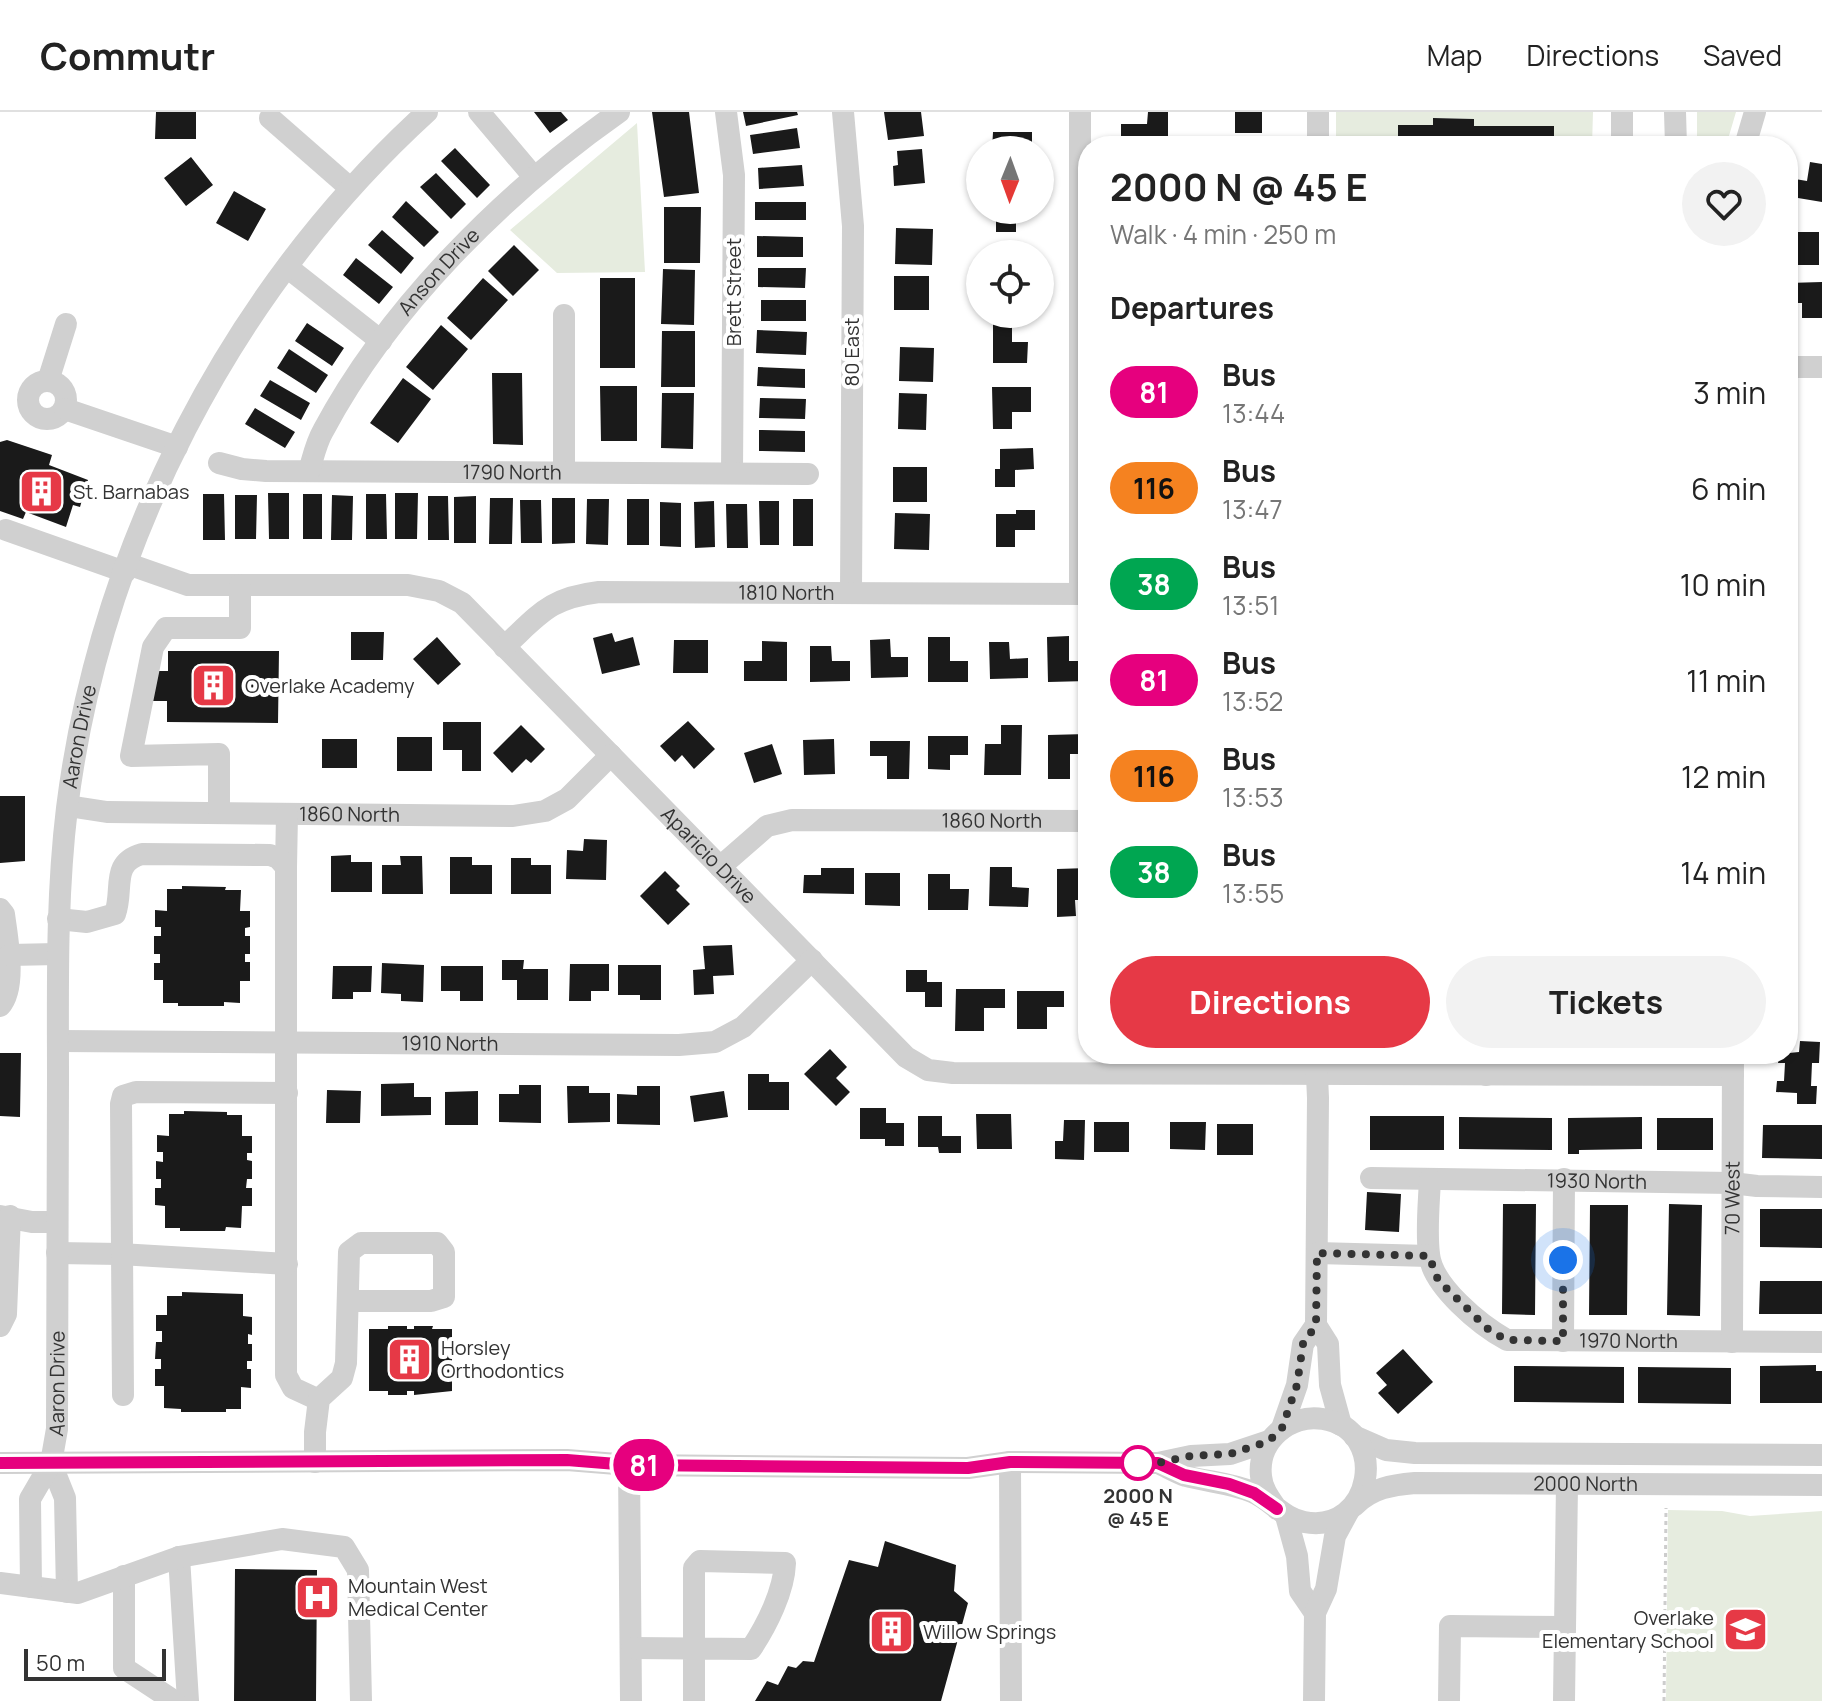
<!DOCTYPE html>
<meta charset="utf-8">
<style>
:root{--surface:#fff;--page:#f2f2f2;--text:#222;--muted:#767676;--line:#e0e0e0;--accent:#e63946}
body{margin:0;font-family:Manrope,sans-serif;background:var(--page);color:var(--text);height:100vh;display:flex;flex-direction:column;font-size:30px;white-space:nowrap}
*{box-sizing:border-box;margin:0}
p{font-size:26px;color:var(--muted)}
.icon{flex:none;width:44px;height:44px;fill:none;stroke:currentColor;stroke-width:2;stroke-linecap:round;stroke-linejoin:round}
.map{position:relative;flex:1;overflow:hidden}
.side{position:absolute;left:1078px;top:24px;width:720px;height:928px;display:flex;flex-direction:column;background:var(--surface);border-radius:32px;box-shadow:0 2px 6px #0004}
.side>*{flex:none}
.badge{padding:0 16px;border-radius:26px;font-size:28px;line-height:52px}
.needle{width:52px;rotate:181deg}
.tools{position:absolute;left:966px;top:24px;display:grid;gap:16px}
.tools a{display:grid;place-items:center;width:88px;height:88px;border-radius:50%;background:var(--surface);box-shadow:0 2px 6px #0004;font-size:40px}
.scale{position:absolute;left:24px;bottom:20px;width:142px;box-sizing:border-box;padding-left:8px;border:4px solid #333;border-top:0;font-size:22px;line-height:28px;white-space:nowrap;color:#333;-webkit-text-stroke:6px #fff;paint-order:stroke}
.you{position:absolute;width:40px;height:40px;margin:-20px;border:6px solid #fff;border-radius:50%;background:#1a73e8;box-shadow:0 0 0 12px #1a73e833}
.map>.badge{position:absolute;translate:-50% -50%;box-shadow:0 0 0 4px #fff}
h2{padding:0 32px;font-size:30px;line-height:72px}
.round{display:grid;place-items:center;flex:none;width:84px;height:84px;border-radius:42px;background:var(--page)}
.overview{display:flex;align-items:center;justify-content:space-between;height:136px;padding:0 32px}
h1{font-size:38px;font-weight:700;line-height:60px}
.cta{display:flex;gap:16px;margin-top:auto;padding:16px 32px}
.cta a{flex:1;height:92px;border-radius:48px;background:var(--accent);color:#fff;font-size:32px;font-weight:700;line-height:92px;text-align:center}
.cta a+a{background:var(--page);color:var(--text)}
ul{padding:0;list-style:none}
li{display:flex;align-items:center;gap:24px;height:96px;padding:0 32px}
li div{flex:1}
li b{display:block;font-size:30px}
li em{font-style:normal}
li .badge{min-width:88px;font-weight:700;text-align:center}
header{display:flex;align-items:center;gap:48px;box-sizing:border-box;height:112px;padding:0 40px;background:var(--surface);border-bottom:2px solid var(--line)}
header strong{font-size:38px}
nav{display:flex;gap:44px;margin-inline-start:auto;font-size:28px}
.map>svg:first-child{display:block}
.green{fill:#e6ecdf}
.building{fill:#1a1a1a}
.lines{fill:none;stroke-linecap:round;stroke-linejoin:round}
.path{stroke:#cdcdcd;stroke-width:3;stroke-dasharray:4 4;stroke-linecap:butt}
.minor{stroke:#d0d0d0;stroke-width:22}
.line-casing{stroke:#fff;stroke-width:18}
.line{stroke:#e6007e;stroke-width:12}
.walk{stroke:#333;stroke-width:8;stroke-dasharray:0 14.4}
.stop-dot{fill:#fff;stroke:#e6007e;stroke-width:4}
.labels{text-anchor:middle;stroke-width:8;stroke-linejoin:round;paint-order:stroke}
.street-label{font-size:20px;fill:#333;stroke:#fff}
.poi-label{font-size:20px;fill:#333;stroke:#fff;text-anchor:start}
.stop-label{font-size:20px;font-weight:bold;fill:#333;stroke:#fff}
</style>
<header>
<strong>Commutr</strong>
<nav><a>Map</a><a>Directions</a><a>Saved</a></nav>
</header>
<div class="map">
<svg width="1822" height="1589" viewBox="0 0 1822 1589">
<rect width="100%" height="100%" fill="#fff"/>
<!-- green -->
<path class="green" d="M1336,0H1593L1592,34H1554V14H1474L1473,7L1433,6V13H1398V34H1336Z
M1697,0H1736L1726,34H1697Z
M637,11L645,160L557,161L510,118Z
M1668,1398L1722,1399L1750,1404L1822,1399V1589H1666Z"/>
<!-- building -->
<path class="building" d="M156,0H196V27H155Z
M534,0H561L568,8L550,21Z
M652,0H689L699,81L664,85Z
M743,0H797L798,3L746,14Z
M884,0H921L924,24L888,28Z
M1148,0H1168V33L1121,32V12H1147Z
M1235,0H1262V21H1235Z
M1433,6L1474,7V14H1554V34H1398V13H1433Z
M797,16L800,36L753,42L750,23Z
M993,20H1032V38H992Z
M455,36L490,73L477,86L441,49Z
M922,37L925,71L894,74L893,54L898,53L897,39Z
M191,45L213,73L186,94L164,66Z
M1810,50L1822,52V90L1792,85L1795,67L1807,69Z
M802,53L804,74L759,77L758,56Z
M436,61L466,92L451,107L420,75Z
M234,79L266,97L248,129L216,111Z
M406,89L439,120L424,135L392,105Z
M755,90H806V108H755Z
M664,95H701L700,151H664Z
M1001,98H1033V103H1016V120H996V100Z
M896,116L933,117L932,153L895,152Z
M382,118L414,146L401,162L368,133Z
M1796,120H1819V153H1788V133H1796Z
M757,124L803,125V145H757Z
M514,133L539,158L513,184L488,159Z
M356,146L393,175L379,192L343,163Z
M758,156H806L805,176L758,175Z
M663,157L695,158L694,213L661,212Z
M894,164H929V198H894Z
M483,166L508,188L471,228L447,206Z
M600,166H635V256H600Z
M1822,170V206H1802V191H1788V171Z
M761,188H806V209H761Z
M307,211L344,236L332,254L295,229Z
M993,212L1012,213V230H1028L1027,251H993Z
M441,213L468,237L433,278L406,255Z
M757,218L807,220L806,243L756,241Z
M662,219H695V275H661Z
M900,235L934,236L933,270L899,269Z
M289,237L328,263L316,281L277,256Z
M758,255L805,257V276L757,274Z
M492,261H522L523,333L493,332Z
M403,266L431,287L398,331L370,311Z
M270,268L310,291L301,308L260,284Z
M600,274H637V329H601Z
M992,275H1031V300H1012V317H993Z
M662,281H694L693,337L661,336Z
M899,281L927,282L926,318L898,317Z
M760,286L806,287L805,307L759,306Z
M255,296L295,320L285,336L245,312Z
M759,318L805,319V340L759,339Z
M7,328L52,343L49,353L88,368L80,395L73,393L66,415L26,400L23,407L0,399V330Z
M1033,336L1034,357L1015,358V375H995V357H1000V337Z
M893,355H927V390H893Z
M268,381H289V427H269Z
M395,381H418L417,427H395Z
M203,382H224L225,428H203Z
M303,382H322V427H303Z
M366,382H386L387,427H366Z
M235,383H257L256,427H235Z
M332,383L353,384L352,428H331Z
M428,384H448L449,428H428Z
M476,384V431H454V385Z
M490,386H513L512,432H489Z
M552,386H575V431L552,432Z
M587,387H609L608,433L586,432Z
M627,387H649V433H627Z
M793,387H813V434H793Z
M520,388H541L542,431H521Z
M714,389L715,435L695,436L694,390Z
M759,389H779V433H760Z
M660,390L681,391V435L660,434Z
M726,392H747L748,436H727Z
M1016,398H1035V418H1015V435H996V402H1016Z
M895,401L930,402L929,438L894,437Z
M351,520H384L383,548H351Z
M612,521L615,530L633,525L640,553L602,562L593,526Z
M1069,524V549H1088V569L1048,570L1047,525Z
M437,525L461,552L438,573L413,547Z
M928,525H950V549H968V570H928Z
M890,527L891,545H908V565L871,566L870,528Z
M674,528H708V561H673Z
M762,529L787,530V569H744V549H762Z
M989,530H1009L1010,547L1028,546V566L990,567Z
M810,534H831L832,549H850V569L810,570Z
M168,539H279L278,611L167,610V589H149V559H168Z
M688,609L715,637L694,657L682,643L675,650L660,634Z
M443,610H481V659H462V638H443Z
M521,613L545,637L531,651L526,647L512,661L493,641Z
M1001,613H1022L1021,663H984L985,632H1001Z
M1087,622L1088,642H1070V667H1048V623Z
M928,624H968V643H950V658L928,657Z
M397,625H432V659H397Z
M322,627H357V656H322Z
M834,627L835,662L804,663L803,628Z
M870,629H910L909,667H887V644H870Z
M772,632L782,662L754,671L744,641Z
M0,684H25V749L0,751Z
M584,727L607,728L606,768L566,767L567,738L583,739Z
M351,743V750H372V780H331V744Z
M400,744H422L423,782H382V753H401Z
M450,745H472V753H492V782H450Z
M511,746H531V753H551V782H511Z
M990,755H1012V775L1029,776L1028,795L989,794Z
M821,756H854V782L803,781L804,763H821Z
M1088,756V788H1075L1076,804L1057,805V757Z
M665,759L680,774L676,778L690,792L668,813L640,784Z
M865,761H900V794L865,793Z
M928,762H950V777H969L968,798H928Z
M182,774L226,775L225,778H241L240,799H250V815L245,816V824H250V842H245V850H250V869H240V891L224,890V894H178V891H163V868H154V851H160V842H154V824H161V815H155V798L167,799V777H182Z
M732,833L734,863L713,864L714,882L694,883L693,858L705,857L703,834Z
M502,848H524L523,857H548V888H517V868H502Z
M382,851L424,853L423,890L401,889V882L381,881Z
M570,852H609V879H591V889H569Z
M618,853H661V888H640V883H618Z
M333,854H372L371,880H353V887H332Z
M441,854H483V889H460V879H441Z
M906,858H927V870H942V895H925V880H906Z
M956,877H1005V896H984V919H955Z
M1017,879H1064V895H1047V917H1017Z
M1800,929L1820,930L1819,951H1812L1811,974H1817L1816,992H1797V981L1776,980L1777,969H1784L1785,951H1778L1779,942L1799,940Z
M830,937L847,955L836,966L850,980L836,994L804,962Z
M0,941H21L20,1005L0,1004Z
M748,962H769V970H789V998H748Z
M414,971V985H431V1003L381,1004V972Z
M519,973H541V1011L499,1010V982H519Z
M567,974H589V981H610V1010L568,1011Z
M637,974H660V1013L617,1012V982L637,983Z
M327,978L361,979L360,1011H326Z
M478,979V1013H445V980Z
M724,979L728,1005L694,1010L690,984Z
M860,996H886V1011H904V1034H885V1027H860Z
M184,999L227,1000V1003H242V1024H252V1041H247V1048L252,1049V1067H247L246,1076H252V1094H242L241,1116L226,1115L225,1119H180V1116H165V1094L155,1093V1076H161V1067H156V1049L163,1050V1040H157V1023L169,1024V1002H184Z
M976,1002H1011L1012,1037H977Z
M918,1004H942V1024H961V1041H939L938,1035H918Z
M1370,1004H1444V1038H1370Z
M1459,1005L1552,1006V1038L1459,1037Z
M1642,1005V1037L1579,1038V1042H1568V1006Z
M1657,1006H1713V1038H1657Z
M1064,1008H1085L1084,1048L1055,1047V1029H1063Z
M1094,1010H1129V1040H1094Z
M1170,1010H1206L1205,1038L1170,1037Z
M1217,1012H1253V1043H1217Z
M1763,1013H1822V1047L1762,1046Z
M1367,1080L1401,1082L1399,1120L1365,1118Z
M1503,1092H1536L1535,1203L1502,1202Z
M1669,1092L1702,1093L1700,1204L1667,1203Z
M1590,1093H1628L1627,1203H1589Z
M1760,1097H1822V1136L1760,1135Z
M1760,1169H1822V1202H1759Z
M182,1180L243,1182V1204L252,1205V1223L248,1222V1232H252V1249H247V1257H251V1276L241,1275V1297H226V1300H181V1297L164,1296V1274H155V1257H161V1247H155L156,1230H162V1219H156V1203H167V1184H182Z
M388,1214H407V1217H414V1214H433L432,1217H452V1279L414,1283V1279H407V1283H388V1279H369V1217H388Z
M1403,1237L1433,1270L1398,1302L1378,1281L1387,1273L1376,1261Z
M1816,1253V1259H1822V1291H1760V1254Z
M1514,1254L1624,1255V1291L1514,1290Z
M1638,1255L1731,1256V1292L1638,1291Z
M885,1429L956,1453L954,1479L968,1491L941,1589H755L767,1569L778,1573L788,1554L796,1556L803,1549L814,1550L849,1448L878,1455Z
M235,1457L317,1458L316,1589H234Z"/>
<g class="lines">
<!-- path -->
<path class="path" d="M1664,1589L1666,1396"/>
<!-- minor -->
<g class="minor">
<path d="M479,0L534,65"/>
<path d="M726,0L734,63L732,361"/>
<path d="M843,0L853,114L851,481"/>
<path d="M1622,0V34"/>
<path d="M1675,0L1676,34"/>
<path d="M270,6L350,76"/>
<path d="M1318,34V0"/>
<path d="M1745,34L1755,0"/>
<path d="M287,155L381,229"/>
<path d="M564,203V360"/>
<path d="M1788,255H1822"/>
<circle cx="47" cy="288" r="19"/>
<path d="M48,269L66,212"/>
<path d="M65,297L177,335"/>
<path id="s1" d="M219,351L242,357L266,359L808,362"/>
<path id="s2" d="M309,359C313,346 316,331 323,319C389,195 505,80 619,0"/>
<path d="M6,418L125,460"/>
<path id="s3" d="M128,452L188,473H408L439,479L462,491L906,945L928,958L953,961L1733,963"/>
<path d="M1080,482V0"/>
<path id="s4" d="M504,535C540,502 549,486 599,480L1088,482"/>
<path id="s5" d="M68,694L107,700L513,704L545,699L567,687L611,643"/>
<path d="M219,701V642L131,644L153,535L166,516H240V473"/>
<path d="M286,755L287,702"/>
<path id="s6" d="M720,755L767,714L792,708L1088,709"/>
<path d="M0,797L4,802C7,826 17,875 0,894"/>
<path d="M58,807L87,810L115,802C124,777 110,751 142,742L270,743L278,746L286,755V1263L293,1276L319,1288"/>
<path d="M9,843L58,842"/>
<path id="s7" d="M58,929L679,933L715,930L743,915L812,848"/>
<path d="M1316,942L1318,986L1316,1213L1328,1232L1330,1273L1341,1313"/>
<path d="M1486,942V963"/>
<path id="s8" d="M1371,1066L1732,1071L1757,1074L1822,1075"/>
<path id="s9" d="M1430,1067C1429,1091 1426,1118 1429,1142C1432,1174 1480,1213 1507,1228L1822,1230"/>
<path d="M0,1104L32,1110H57"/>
<path d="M57,1141L120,1142L287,1152"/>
<path d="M1317,1141L1429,1144"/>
<path d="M0,1214L6,1202L10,1104"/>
<path d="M1563,1229L1564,1067"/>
<path id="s10" d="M1732,1230L1733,942"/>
<path d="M123,1283L121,992L123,984L136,980L287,981"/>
<path d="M1282,1316L1297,1273L1303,1232L1316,1213"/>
<path d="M1354,1324L1386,1338L1415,1341L1822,1343"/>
<path d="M315,1350V1320L319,1287L342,1266L346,1251L349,1140L361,1131H437L444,1140V1185L431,1189H348"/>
<path d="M1010,1350L1011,1589"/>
<path d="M0,1351L567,1348L629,1353L968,1356L1010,1350L1158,1351L1191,1344L1230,1342L1269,1329"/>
<path d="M51,1351L65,1386L67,1480"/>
<path d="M1158,1351C1167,1355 1177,1361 1186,1364C1208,1370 1231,1371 1252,1380C1271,1388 1283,1406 1304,1410C1373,1423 1391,1318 1323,1307C1290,1301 1257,1329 1261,1364C1262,1377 1270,1387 1277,1397"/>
<path d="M629,1353L631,1589"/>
<path id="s11" d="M1355,1393C1372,1376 1392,1373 1415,1371L1822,1373"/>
<path d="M1286,1404L1297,1444L1300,1479L1315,1501"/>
<path d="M179,1445L188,1589"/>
<path d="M124,1464V1556L174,1589"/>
<path d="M0,1471L78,1481L179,1445L282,1427L344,1435L358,1458L361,1589"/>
<path id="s12" d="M31,1475L30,1387L51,1351L57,1317C58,1201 58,1084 58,967C58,877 56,787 67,696C100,433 231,179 427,0"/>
<path d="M632,1536L751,1537C767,1513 784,1479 785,1451L700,1449L694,1456V1589"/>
<path d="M1314,1589L1315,1501L1326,1477L1335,1424L1348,1400"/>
<path d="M1449,1589L1450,1514L1565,1515"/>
<path d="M1564,1589L1567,1372"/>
</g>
</g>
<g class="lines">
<defs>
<path id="line" d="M0,1351L567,1348L629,1353L968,1356L1010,1350L1158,1351L1184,1363L1229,1372L1254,1381L1277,1397"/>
</defs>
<!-- line casing -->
<use href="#line" class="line-casing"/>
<!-- line -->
<use href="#line" class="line"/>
<!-- walk -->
<path class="walk" d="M1138,1351H1128H1158L1191,1344L1230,1342L1269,1329L1282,1316L1297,1273L1303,1232L1316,1213L1317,1141L1429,1144L1438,1168L1489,1218L1507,1228L1563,1229V1148"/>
</g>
<!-- icons -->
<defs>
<symbol id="building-square" viewBox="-11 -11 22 22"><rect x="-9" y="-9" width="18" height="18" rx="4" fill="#e63946" stroke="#fff"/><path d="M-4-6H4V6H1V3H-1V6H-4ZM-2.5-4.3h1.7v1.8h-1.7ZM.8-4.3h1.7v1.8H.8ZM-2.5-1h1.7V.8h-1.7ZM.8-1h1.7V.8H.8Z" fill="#fff"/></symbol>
<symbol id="hospital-square" viewBox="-11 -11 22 22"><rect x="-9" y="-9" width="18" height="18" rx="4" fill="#e63946" stroke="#fff"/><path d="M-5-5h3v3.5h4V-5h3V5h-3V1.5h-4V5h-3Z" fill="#fff"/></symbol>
<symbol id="school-square" viewBox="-11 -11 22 22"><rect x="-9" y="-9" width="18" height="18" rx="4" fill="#e63946" stroke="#fff"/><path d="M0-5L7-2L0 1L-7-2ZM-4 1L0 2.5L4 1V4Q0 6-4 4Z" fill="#fff"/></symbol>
</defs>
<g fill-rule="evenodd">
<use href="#building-square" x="16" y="354" width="51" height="51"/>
<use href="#building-square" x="188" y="548" width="51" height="51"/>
<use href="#building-square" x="384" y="1222" width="51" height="51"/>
<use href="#hospital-square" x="292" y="1460" width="51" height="51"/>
<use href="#school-square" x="1720" y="1492" width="51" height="51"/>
<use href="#building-square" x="866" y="1494" width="51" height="51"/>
</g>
<!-- markers -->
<circle class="stop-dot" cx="1138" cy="1351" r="16"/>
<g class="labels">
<!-- street labels -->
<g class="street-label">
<text dy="7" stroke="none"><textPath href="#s2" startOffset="240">Anson Drive</textPath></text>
<text transform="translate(734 180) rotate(-90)" y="7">Brett Street</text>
<text transform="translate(852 240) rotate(-90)" y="7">80 East</text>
<text dy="7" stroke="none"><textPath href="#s1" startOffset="294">1790 North</textPath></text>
<text dy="7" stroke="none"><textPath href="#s4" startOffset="300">1810 North</textPath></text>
<text dy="7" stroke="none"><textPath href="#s12" startOffset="858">Aaron Drive</textPath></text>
<text dy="7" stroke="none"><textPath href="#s5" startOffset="282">1860 North</textPath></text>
<text dy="7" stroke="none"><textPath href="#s6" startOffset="288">1860 North</textPath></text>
<text dy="7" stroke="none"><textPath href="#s3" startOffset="694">Aparicio Drive</textPath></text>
<text dy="7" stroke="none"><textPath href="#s7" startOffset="392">1910 North</textPath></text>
<text dy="7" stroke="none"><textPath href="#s8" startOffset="226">1930 North</textPath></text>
<text dy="7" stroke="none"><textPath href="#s10" startOffset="144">70 West</textPath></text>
<text dy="7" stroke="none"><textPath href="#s9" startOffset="316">1970 North</textPath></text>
<text dy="7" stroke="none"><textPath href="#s12" startOffset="210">Aaron Drive</textPath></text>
<text dy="7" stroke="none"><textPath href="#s11" startOffset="236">2000 North</textPath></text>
</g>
<!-- poi labels -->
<g class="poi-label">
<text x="73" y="387">St. Barnabas</text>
<text x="245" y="581">Overlake Academy</text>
<text x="441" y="1243">Horsley<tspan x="441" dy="23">Orthodontics</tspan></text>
<text x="348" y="1481">Mountain West<tspan x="348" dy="23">Medical Center</tspan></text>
<text x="1714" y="1513" text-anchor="end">Overlake<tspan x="1714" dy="23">Elementary School</tspan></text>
<text x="923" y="1527">Willow Springs</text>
</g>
<!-- stop labels -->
<g class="stop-label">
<text x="1138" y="1391">2000 N<tspan x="1138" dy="23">@ 45 E</tspan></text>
</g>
</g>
</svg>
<div class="tools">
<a><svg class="needle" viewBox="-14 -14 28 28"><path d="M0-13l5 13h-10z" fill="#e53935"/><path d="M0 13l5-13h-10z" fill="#767676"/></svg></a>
<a><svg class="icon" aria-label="locate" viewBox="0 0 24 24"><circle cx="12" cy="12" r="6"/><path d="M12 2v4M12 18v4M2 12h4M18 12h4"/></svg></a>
</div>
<div class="scale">50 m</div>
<div class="you" style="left:1563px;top:1148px"></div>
<b class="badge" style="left:644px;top:1353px;background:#e6007e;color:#fff">81</b>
<section class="side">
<div class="overview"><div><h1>2000 N @ 45 E</h1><p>Walk · 4 min · 250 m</p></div><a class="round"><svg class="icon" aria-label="heart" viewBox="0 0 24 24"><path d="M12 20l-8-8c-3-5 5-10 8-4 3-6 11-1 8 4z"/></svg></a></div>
<h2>Departures</h2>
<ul>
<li><span class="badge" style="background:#e6007e;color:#fff">81</span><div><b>Bus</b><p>13:44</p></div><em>3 min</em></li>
<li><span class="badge" style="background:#f58220;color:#111">116</span><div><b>Bus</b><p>13:47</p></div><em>6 min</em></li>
<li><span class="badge" style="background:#00a651;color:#fff">38</span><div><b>Bus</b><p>13:51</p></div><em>10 min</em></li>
<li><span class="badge" style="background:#e6007e;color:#fff">81</span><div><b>Bus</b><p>13:52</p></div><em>11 min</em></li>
<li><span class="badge" style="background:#f58220;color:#111">116</span><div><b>Bus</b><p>13:53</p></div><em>12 min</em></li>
<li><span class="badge" style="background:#00a651;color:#fff">38</span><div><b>Bus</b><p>13:55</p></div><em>14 min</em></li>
</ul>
<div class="cta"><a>Directions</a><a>Tickets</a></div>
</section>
</div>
